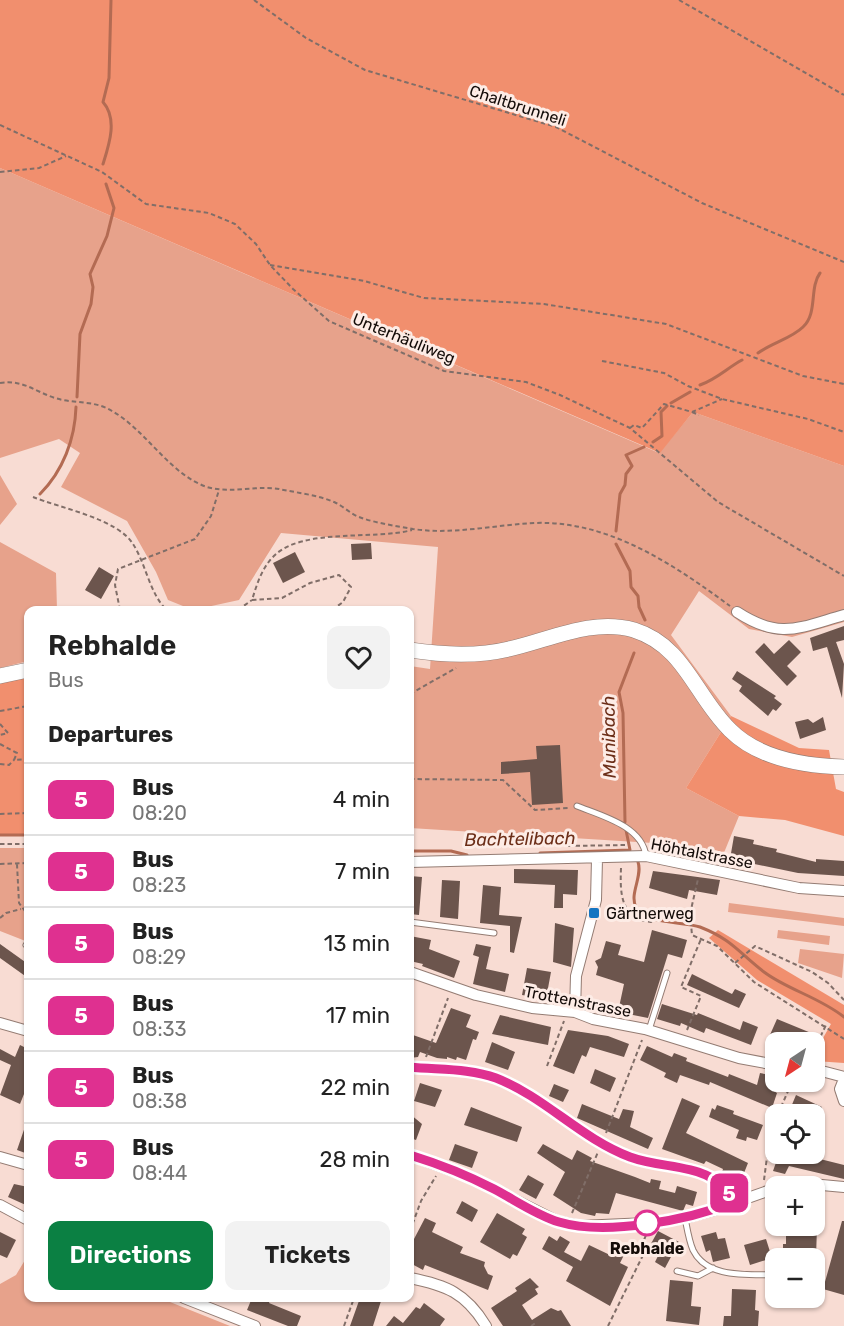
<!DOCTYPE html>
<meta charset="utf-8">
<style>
:root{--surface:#fff;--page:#f2f2f2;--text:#222;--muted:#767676;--line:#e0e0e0;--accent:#0b8043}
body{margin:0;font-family:Rubik,sans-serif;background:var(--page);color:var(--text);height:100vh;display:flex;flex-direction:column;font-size:22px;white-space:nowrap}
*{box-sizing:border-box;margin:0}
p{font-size:20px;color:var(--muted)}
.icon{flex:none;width:33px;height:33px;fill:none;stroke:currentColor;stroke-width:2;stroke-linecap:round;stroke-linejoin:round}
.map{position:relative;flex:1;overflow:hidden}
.drawer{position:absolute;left:24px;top:606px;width:390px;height:696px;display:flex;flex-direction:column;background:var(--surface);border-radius:12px;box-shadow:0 2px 4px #0004}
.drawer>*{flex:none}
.badge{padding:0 12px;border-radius:9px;font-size:21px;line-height:39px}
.needle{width:39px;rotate:216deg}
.tools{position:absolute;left:765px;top:1032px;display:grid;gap:12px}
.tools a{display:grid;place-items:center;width:60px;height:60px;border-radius:12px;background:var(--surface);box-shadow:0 2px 4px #0004;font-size:30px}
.map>.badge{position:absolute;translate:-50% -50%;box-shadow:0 0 0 3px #fff}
h2{padding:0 24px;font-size:22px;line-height:54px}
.round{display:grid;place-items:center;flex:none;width:63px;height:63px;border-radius:12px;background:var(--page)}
.headline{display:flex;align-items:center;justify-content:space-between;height:102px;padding:0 24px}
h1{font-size:28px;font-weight:600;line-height:45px}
.button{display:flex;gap:12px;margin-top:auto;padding:12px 24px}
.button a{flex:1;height:69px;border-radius:12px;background:var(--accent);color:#fff;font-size:24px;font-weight:600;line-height:69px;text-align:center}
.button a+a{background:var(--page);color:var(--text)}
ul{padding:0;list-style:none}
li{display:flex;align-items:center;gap:18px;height:72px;padding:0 24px;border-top:2px solid var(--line)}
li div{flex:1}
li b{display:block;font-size:22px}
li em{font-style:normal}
li .badge{min-width:66px;font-weight:700;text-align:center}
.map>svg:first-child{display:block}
.green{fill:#e7a28b}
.forest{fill:#f18f6e}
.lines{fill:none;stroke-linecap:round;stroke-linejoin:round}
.stream{stroke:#b36b53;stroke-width:3}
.building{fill:#6c554d}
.service-casing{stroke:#947c73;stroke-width:7}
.minor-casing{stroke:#947c73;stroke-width:12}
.secondary-casing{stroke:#947c73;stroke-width:16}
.path{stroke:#806e68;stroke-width:2;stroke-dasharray:4.5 3;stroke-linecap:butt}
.service{stroke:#fff;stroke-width:5}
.minor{stroke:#fff;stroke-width:10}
.secondary{stroke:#fff;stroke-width:15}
.line-casing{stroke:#fff;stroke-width:14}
.line{stroke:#df3090;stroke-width:9}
.poi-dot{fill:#1675c1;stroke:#fdece6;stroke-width:2}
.stop-dot{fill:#fff;stroke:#df3090;stroke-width:3}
.labels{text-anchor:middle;stroke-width:6;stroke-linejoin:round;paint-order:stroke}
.street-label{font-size:16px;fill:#130b08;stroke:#fdece6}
.poi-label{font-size:16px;fill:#130b08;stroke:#fdece6;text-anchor:start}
.stop-label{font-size:16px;font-weight:bold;fill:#130b08;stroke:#fdece6}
.water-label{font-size:18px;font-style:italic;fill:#6c2e18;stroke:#fdece6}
</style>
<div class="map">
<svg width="844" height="1326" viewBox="0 0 844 1326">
<rect width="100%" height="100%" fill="#f8dcd3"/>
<!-- green -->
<path class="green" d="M0,168L659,453L693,412L844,466V622L792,637L749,629L699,591L671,635L731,716L686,788L739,816L721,860L653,843L410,828V666L430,669L438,547L281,533L239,600L193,610L168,600L156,572L127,521L61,487L80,453L59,439L0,458Z
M0,475L17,504L0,525Z
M0,542L56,573L57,610H28V661L0,668Z
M0,848H28V942L0,931Z
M729,903L844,918V926L728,912Z
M778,930L830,936L829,945L777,938Z
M800,949L844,954L842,978L798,963Z
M28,1255V1298H160L230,1326H0V1284L16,1275Z"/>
<!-- forest -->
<path class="forest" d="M0,0H844V466L693,412L660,453L0,168Z
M28,676V835H0V681Z
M731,716L799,748L829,750L836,789L844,792V836L785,820L739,816L686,788Z
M718,930L844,1005V1063L815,1061V1052L831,1024L757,980L709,938Z"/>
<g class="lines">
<!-- stream -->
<path class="stream" d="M103,164C109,145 118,119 103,102L109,78L111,0
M758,353C772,343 792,338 803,327C818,313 809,288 820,273
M700,385C717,379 727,368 742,360
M77,397L80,334L91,304L93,287L90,274L107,236L114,208L106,184
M671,403L690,392
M653,442L662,436L661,412L667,406
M40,494C63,471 75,439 76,407
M616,531L620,494L625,485L626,474L632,466L626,455L644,447
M616,544L630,571L631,587L638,596L639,607L645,620
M625,822L623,713L619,692L634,653
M0,835H28
M410,851H451L467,855
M540,853L630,850L626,830
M638,862C643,876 629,894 636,907C645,925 683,921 700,927C733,940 738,952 764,972C788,990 819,997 844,1017"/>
</g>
<!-- building -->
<path class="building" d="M371,543L372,559L352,560L351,544Z
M295,552L305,572L283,583L273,563Z
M99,567L114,576L101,599L85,590Z
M844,626V640L836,642L844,664L842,698L827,647L813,651L810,638Z
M789,640L801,652L787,666L797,676L787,686L755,652L764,643L774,654Z
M737,671L776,696L774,698L782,704L776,711L773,709L768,716L739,691L742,686L732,679Z
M823,717L826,730L800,739L795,722L808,719L813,723Z
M560,745L563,803L532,805L530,772L501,774V762L537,759L536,746Z
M734,836L754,840L753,844L777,849L776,852L816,862V859L844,861V876L798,873L730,859Z
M514,869L578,870L577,895L563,894V908H554L555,885L514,883Z
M653,871L720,880L717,895L689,890L687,899L649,888Z
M410,876L422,877L419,915L410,914Z
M442,880L460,881L458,919L440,917Z
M483,885L501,887L499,915L522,917L514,953L510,952V926L480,923Z
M555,923L574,928L571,967L553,962Z
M652,930L687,940L682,958L668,954L648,1018L618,1012L624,984L596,975L598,967L595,961L601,958L606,941L621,945L618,955L644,962Z
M410,936L431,940L429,949L460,961L454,978L422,966L423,964L410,961Z
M0,944L28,964V978L0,958Z
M476,944L491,947L486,969L509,974L505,992L473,984L479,957L473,955Z
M527,968L551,972L546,999L522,995Z
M692,974L732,994L735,989L746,994L739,1008L687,985Z
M662,1004L697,1015L698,1013L740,1030L743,1021L758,1027L751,1045L706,1028L704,1033L681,1023L680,1026L657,1019Z
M451,1008L471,1015L466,1027L479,1032L476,1040L473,1039L466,1060L457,1057L456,1060L447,1057V1059L437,1058L420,1052L418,1057L410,1058V1034L436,1043Z
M500,1015L551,1027L548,1045L492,1034Z
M777,1019L816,1035L813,1042H780L769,1037Z
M568,1030L608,1036L629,1044L624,1057L590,1047L586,1057L582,1055L574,1074L553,1066Z
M492,1042L515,1052L508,1070L485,1062Z
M20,1045L28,1049V1084L20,1104L0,1095L11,1065L0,1060V1049L15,1057Z
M647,1046L672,1057L674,1053L687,1058L686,1061L728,1077L729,1074L757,1085L760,1073L775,1076L772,1090L777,1093L772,1108L710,1082L709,1085L680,1075L677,1083L664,1077L666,1073L640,1060Z
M595,1069L616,1078L610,1092L590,1083Z
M420,1083L442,1090L435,1107L414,1101Z
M554,1084L569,1090L563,1102L549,1096Z
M796,1095L822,1107L816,1116L808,1110L807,1113L791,1107Z
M682,1098L700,1106L686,1133L748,1163L742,1178L722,1172L723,1169L706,1161L704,1164L662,1149Z
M582,1104L619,1119L623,1109L634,1111L630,1127L653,1138L648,1149L577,1118Z
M717,1105L734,1111L733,1114L763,1125L757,1140L747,1137L746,1141L736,1138L739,1130L709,1117L712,1108L715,1110Z
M471,1107L522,1127L517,1142L464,1125Z
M410,1114L422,1124L416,1140L410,1138Z
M27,1121H28V1154L17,1150Z
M455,1144L478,1152L472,1168L449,1160Z
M543,1144L572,1160L577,1150L592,1158L590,1161L635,1177L650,1183L651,1179L661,1181L659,1189L675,1193L677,1186L697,1192L693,1206L686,1204L683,1211L616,1193L609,1214L596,1213L595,1216L581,1213L553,1195L565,1172L537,1153Z
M779,1154H821L820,1159L844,1165V1179L789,1166L785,1174L773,1171Z
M528,1175L544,1184L536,1199L519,1190Z
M14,1184L28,1187V1206L8,1197Z
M462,1201L478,1210L472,1222L456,1213Z
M497,1213L525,1229L522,1234L527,1237L517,1256L513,1254L510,1259L480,1242Z
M425,1218L436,1223L432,1232L463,1247L460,1253L485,1262L484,1266L488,1274L493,1276L488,1290L425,1265L423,1270L410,1263L414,1239Z
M842,1221H844V1295L823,1289Z
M786,1226H817L816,1258H783V1244H786Z
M658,1231L679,1242L665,1268L655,1262L659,1254L648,1249Z
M0,1232L16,1240L7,1258L0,1255Z
M716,1232L718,1239L725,1238L730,1258L713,1262L710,1250L706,1252L701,1236Z
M549,1236L557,1241L560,1236L570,1242L564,1252L581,1261L589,1245L610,1255L614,1248L625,1253L620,1263L628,1267L610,1306L566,1281L573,1267L542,1249Z
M766,1239L772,1258L750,1265L744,1245Z
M530,1278L539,1287L535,1289L538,1294L522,1305L532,1320L551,1308L558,1311L561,1310L571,1326H503L491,1308L517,1291L515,1288Z
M670,1280L693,1282L691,1306L701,1307L699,1325L666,1321Z
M732,1289L756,1290L755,1310L759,1311L758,1326H723L724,1316H731Z
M252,1298H271L269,1303L301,1316L297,1326H288L247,1310Z
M360,1298H382L373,1326H350Z
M424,1303L445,1319L440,1326H386L394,1316L403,1323L416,1307L420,1309Z"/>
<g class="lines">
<defs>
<path id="service" d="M577,806C602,816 642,826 646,856
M410,922L494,933
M26,945L28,946
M649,1030L667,973
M685,1218C687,1228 689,1241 693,1250C707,1279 748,1274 776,1275
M677,1271L698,1276L713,1268"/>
<path id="minor" d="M737,612C780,640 798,628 844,615
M410,862L646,856L799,888L844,891
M410,972L476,995L532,1008L575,1012L593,1019L645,1029L739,1058L776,1065
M575,1012L576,976L596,900L597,859
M0,1023L28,1031
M410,1067C438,1070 469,1068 496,1078C545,1097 580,1138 629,1157C668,1171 714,1161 734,1202
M814,1069L844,1077
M844,1079L840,1089L844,1101
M410,1155L467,1176L557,1221L580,1226L647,1223L685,1218L711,1211L776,1188
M0,1157L28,1165
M781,1186L811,1184L844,1187
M0,1205L28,1220
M410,1278C446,1285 466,1293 486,1326
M184,1298L255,1326"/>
<path id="secondary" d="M410,650C443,655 476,657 509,649C550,640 591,618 634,630C685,646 695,696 730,730C759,759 804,766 844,767
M0,676L28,670"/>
</defs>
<!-- service casing -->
<use href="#service" class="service-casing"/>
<!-- minor casing -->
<use href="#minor" class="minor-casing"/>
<!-- secondary casing -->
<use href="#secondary" class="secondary-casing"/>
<!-- path -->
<path class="path" d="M254,0L306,38L365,70L556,127L702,203L844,262
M679,0L844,95
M0,125L102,172L146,204L209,213L235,224L256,244L270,265L293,289L329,321L444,371L526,382L560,395L630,428L718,502L844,576
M0,172L39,168L66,156
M270,265L364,281L424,298L544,304L666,324L803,376L844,384
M602,361L664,373L688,386L722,399L808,419L844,432
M0,383C22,379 36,392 55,398C74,404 95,400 112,411C146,430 169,474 207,487C230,494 256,485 279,489C298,493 319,495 336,503C344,507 351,514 359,517C375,523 396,526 413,529C452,535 495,525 534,523C608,520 673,564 730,606
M692,412L699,415
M630,428L634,425L642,428L664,404L692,412L722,399
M33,497C60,508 118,519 133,544C146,564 150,595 167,610
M120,610L115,585L118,569L195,539L211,516L219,490
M238,610L252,600
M332,610L343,602L351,587L339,575L310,583L282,598L252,600C257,584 262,567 275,555C303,528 376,540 412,530
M410,694L456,668
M0,711L28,706
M0,724L8,733L0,735
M0,744L17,753L14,760L28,759
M0,764L9,765L14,760
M410,779L503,780L535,810L569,808
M0,814L28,813
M0,844H28
M568,846L626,845
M0,864L28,863
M17,864L19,903L28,915
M621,868C620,892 620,919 651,922L661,913L690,914L692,935L717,946L754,982L844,1039
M690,914L698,879
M0,918L6,913L21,909
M735,963L755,946L812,972L828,983L844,1000
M687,1030L701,996L681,987L701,939
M814,1050L826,1025
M426,1057L448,998
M547,1066L564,1021
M778,1114L792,1082
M606,1133L642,1040
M764,1180L770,1134L776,1121
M572,1213L598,1152
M410,1231L421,1201L436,1176
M344,1326L354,1298
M531,1326L537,1322
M608,1326L648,1245L644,1240L646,1235"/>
<!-- service -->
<use href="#service" class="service"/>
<!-- minor -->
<use href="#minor" class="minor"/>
<!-- secondary -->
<use href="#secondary" class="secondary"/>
</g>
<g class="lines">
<defs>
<path id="line" d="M410,1067C438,1070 469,1068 496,1078C545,1097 580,1138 630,1157C668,1171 714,1161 734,1202C689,1220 606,1236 559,1222C536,1215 515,1200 494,1189C467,1175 439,1164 410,1155"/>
</defs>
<!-- line casing -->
<use href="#line" class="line-casing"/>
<!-- line -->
<use href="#line" class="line"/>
</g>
<!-- markers -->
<rect class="poi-dot" x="588" y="907" width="12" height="12" rx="3"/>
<circle class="stop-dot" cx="647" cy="1223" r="12"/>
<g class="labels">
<!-- street labels -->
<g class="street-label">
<text transform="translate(518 105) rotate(18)" y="6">Chaltbrunneli</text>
<text transform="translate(404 338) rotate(22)" y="6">Unterhäuliweg</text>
<text transform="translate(702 853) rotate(11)" y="6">Höhtalstrasse</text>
<text transform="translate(578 1001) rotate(11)" y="6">Trottenstrasse</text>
</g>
<!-- poi labels -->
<g class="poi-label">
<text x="606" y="919">Gärtnerweg</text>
</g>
<!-- stop labels -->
<g class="stop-label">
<text x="647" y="1254">Rebhalde</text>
</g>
<!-- water labels -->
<g class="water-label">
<text transform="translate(609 737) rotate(-91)" y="6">Munibach</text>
<text transform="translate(520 839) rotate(-1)" y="6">Bachtelibach</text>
</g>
</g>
</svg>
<div class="tools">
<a><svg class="needle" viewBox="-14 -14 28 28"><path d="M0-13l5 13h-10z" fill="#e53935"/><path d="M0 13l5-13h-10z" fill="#767676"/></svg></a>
<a><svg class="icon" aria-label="locate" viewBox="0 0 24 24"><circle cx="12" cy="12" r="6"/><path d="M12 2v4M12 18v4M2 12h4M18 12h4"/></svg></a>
<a>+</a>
<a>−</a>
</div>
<b class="badge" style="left:729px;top:1193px;background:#df3090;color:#fff">5</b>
<section class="drawer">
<div class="headline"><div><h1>Rebhalde</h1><p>Bus</p></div><a class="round"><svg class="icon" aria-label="heart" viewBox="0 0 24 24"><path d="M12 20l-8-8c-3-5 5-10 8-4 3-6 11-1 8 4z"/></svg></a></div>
<h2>Departures</h2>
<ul>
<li><span class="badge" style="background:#df3090;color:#fff">5</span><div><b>Bus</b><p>08:20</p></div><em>4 min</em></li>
<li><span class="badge" style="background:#df3090;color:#fff">5</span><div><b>Bus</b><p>08:23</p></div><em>7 min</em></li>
<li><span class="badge" style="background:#df3090;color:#fff">5</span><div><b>Bus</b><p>08:29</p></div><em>13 min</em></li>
<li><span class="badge" style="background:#df3090;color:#fff">5</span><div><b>Bus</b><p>08:33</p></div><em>17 min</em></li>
<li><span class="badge" style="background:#df3090;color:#fff">5</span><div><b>Bus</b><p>08:38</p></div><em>22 min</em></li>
<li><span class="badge" style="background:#df3090;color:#fff">5</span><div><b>Bus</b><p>08:44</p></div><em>28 min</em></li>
</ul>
<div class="button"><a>Directions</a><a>Tickets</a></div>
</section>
</div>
